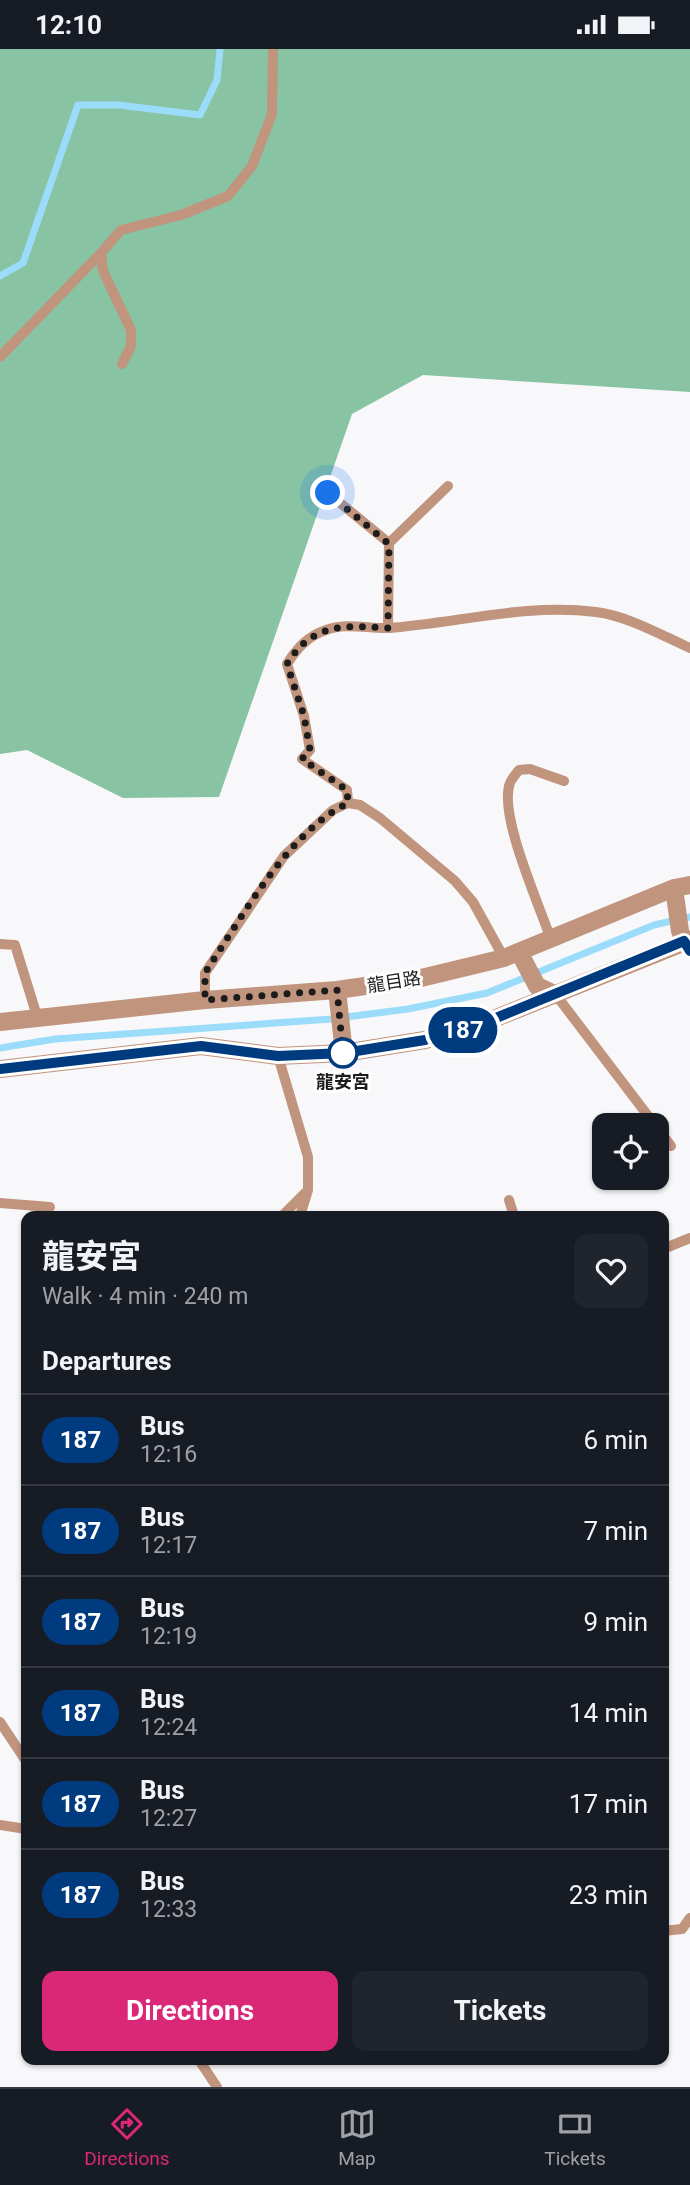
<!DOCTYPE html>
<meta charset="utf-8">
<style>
:root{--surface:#171b24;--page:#20242c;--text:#f1f3f6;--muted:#9ea1a6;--line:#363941;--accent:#db2777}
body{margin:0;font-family:Roboto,"Noto Sans TC",sans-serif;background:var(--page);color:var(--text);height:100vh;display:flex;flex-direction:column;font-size:26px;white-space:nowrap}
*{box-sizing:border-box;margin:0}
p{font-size:23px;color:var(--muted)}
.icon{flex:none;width:38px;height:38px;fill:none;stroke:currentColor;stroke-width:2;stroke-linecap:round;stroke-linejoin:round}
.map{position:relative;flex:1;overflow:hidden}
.side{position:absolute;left:21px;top:1162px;width:648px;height:854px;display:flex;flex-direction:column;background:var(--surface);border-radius:14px;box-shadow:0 2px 5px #0004}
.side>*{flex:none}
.badge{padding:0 14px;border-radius:23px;font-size:24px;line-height:46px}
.controls{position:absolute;left:592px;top:1064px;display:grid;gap:14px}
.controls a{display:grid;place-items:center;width:77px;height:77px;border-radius:14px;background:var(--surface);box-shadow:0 2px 5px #0004;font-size:35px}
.you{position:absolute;width:35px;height:35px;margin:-18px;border:5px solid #fff;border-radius:50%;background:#1a73e8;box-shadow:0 0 0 10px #1a73e833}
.map>.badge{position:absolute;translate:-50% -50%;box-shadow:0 0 0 4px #fff}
h2{padding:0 21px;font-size:26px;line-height:63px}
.round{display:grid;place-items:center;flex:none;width:74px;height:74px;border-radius:14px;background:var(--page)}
.head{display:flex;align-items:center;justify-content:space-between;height:119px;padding:0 21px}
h1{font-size:33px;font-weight:700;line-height:52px}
.button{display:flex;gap:14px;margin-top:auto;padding:14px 21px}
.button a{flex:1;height:80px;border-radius:14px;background:var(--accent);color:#fff;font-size:28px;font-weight:700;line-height:80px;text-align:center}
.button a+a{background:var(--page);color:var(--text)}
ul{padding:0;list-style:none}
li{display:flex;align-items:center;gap:21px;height:91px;padding:0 21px;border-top:2px solid var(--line)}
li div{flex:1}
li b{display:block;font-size:26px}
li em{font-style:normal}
li .badge{min-width:77px;font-weight:700;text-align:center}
.status{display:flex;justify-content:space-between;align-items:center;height:49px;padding:0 35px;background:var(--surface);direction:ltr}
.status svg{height:19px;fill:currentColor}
.tab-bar{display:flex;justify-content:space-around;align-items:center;height:98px;border-top:2px solid var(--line);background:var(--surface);font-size:19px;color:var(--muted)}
.tab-bar a{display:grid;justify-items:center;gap:4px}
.tab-bar .current{color:var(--accent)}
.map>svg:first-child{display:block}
.forest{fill:#88c3a3}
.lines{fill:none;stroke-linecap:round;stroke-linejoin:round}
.stream{stroke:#9bdcfa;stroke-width:7}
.lane{stroke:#c0947d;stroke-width:10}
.street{stroke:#c0947d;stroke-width:18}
.line-casing{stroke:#fff;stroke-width:16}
.line{stroke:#003b80;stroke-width:10}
.walk{stroke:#1c1c1c;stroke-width:7;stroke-dasharray:0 12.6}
.stop-dot{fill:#fff;stroke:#003b80;stroke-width:3.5}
.labels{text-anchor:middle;stroke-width:6;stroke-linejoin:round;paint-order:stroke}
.street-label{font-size:18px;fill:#1c1c1c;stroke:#fff}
.stop-label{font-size:18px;font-weight:bold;fill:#1c1c1c;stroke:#fff}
</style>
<div class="status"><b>12:10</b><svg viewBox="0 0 49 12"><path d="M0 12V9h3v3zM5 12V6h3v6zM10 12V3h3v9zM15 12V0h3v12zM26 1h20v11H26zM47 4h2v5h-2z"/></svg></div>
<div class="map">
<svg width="690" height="2038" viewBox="0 0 690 2038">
<rect width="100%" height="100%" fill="#f8f8fa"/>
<!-- forest -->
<path class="forest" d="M0,0H690V343L423,326L352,365L219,748L123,749L27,701L0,705Z"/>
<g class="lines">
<!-- stream -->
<path class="stream" d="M0,227L23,214L78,56H119L200,66L217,31L220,0
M0,999L55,990L331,970L408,960L487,944L654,876L690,868"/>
<!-- lane -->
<path class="lane" d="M0,308L101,204
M122,315L131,297V281L103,222L101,204L121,181L181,166L228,147L252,117L272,65L273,0
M328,444L389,494L448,437
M388,579L389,494
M348,754L347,741L302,710L310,701L304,667L287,615C297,599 308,587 326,581C346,573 369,580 389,579C458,574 526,554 596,563C628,567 661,586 690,599
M550,888C539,855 498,765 510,734C512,729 516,725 519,721L530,720L564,732
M0,895L15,896L37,967
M556,946L655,1076
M205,951V924L284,807L333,761L348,754L360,756L380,769L455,832L473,853L504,909
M278,1007L308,1108V1141L300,1167
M656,1077L671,1097
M509,1151L514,1167
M0,1154L50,1158
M282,1167L305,1144
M663,1200L690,1189
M0,1673L26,1712
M0,1776L26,1780
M663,1882L682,1880L690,1869
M199,2011L217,2038"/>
<!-- street -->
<path class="street" d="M674,839L680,882L684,892
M519,903L537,937L556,946
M337,941L344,1004
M0,973L205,951L337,941L421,929L504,909L674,839L690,836
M0,1020L201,997L278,1007L344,1004L425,991L476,977L690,891"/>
</g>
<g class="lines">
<defs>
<path id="line" d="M0,1020L201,997L278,1007L344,1004L425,991L496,969L684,892L690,902"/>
</defs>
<!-- line casing -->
<use href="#line" class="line-casing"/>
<!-- line -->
<use href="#line" class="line"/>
<!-- walk -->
<path class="walk" d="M328,444L389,495L388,579C344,576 312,574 287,615L304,667L310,701L302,710L347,741L348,754C289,783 246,862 210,916L205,924V951L337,941L343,1004"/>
</g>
<!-- markers -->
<circle class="stop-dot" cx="343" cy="1004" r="14"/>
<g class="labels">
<!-- street labels -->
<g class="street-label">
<text transform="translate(394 933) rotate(-9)" y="6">龍目路</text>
</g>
<!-- stop labels -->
<g class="stop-label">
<text x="343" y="1039">龍安宮</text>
</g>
</g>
</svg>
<div class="controls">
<a><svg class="icon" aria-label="locate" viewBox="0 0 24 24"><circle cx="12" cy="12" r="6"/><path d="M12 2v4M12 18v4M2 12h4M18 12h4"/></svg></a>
</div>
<div class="you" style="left:328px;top:444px"></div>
<b class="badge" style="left:463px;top:981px;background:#003b80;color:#fff">187</b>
<section class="side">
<div class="head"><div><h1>龍安宮</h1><p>Walk · 4 min · 240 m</p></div><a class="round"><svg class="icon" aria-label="heart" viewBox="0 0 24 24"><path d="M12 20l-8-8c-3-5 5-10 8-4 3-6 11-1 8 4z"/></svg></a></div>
<h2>Departures</h2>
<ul>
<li><span class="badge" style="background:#003b80;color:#fff">187</span><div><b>Bus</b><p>12:16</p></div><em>6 min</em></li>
<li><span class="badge" style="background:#003b80;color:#fff">187</span><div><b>Bus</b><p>12:17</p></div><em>7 min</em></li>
<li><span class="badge" style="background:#003b80;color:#fff">187</span><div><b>Bus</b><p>12:19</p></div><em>9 min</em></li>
<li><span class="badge" style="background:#003b80;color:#fff">187</span><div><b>Bus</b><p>12:24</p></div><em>14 min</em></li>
<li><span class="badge" style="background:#003b80;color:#fff">187</span><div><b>Bus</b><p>12:27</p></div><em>17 min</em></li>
<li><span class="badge" style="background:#003b80;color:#fff">187</span><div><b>Bus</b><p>12:33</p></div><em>23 min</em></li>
</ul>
<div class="button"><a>Directions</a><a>Tickets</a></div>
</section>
</div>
<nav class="tab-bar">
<a class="current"><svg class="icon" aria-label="directions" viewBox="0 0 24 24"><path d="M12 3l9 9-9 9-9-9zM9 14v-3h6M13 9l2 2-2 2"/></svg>Directions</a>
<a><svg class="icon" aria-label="map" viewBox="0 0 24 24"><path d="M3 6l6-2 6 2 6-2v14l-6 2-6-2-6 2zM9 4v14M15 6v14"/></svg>Map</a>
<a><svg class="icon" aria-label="tickets" viewBox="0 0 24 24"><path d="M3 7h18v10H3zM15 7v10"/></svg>Tickets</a>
</nav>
